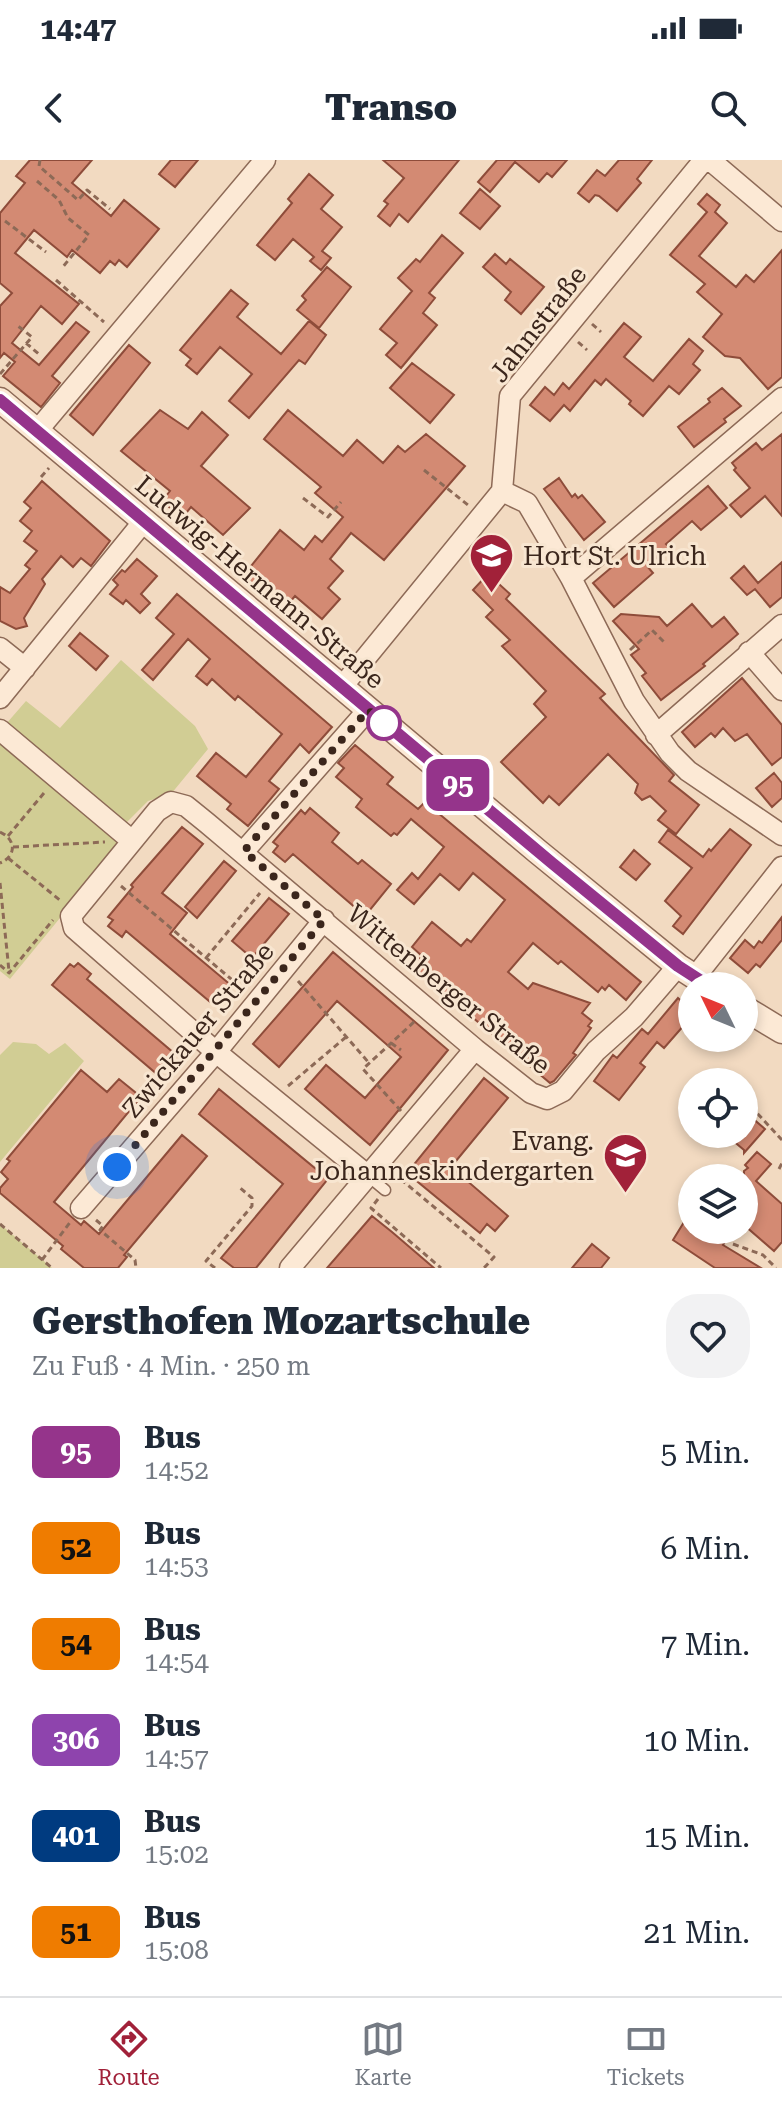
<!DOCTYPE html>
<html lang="de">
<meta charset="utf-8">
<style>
:root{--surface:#fff;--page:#f2f2f3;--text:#1f2937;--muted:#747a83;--line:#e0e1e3;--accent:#a12139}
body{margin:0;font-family:"Roboto Serif",serif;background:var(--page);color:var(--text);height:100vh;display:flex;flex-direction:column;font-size:30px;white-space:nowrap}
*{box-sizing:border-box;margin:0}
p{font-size:26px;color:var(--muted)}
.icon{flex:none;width:44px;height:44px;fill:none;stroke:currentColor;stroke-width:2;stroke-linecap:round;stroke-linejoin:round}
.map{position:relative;height:1108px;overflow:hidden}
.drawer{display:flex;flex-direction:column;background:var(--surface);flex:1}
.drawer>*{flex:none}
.badge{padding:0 16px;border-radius:12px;font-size:28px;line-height:52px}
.needle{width:52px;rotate:313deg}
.fabs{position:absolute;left:678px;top:812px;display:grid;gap:16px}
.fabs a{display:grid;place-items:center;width:80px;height:80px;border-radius:50%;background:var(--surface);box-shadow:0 4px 12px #0003;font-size:40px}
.you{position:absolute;width:40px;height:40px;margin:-20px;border:6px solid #fff;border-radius:50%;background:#1a73e8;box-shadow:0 0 0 12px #1a73e833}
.map>.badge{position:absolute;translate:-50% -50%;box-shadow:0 0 0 4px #fff}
.round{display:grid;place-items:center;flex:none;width:84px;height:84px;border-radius:32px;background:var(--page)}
.headline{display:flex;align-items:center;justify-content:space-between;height:136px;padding:0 32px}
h1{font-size:38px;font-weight:800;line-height:60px}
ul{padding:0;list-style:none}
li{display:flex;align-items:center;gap:24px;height:96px;padding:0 32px}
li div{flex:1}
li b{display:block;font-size:30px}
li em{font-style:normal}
li .badge{min-width:88px;font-weight:700;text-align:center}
.status{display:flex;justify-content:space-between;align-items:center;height:56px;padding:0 40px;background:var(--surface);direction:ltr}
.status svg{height:22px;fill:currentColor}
header{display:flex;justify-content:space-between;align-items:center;height:104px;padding:0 32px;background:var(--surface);font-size:36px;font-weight:800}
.tabs{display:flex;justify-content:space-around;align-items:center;height:112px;border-top:2px solid var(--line);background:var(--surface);font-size:22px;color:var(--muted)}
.tabs a{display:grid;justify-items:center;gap:4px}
.tabs .current{color:var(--accent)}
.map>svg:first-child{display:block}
.green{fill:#d1cd94}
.building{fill:#d38a73;stroke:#8e4c3a;stroke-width:2}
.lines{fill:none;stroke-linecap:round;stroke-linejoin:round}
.service-casing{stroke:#8d6a57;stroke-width:13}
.minor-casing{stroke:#8d6a57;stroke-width:23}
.tertiary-casing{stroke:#8d6a57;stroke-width:27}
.path{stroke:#8d6a57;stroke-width:3;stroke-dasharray:6 4;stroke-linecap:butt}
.service{stroke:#fce9d5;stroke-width:10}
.minor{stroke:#fce9d5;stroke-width:20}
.tertiary{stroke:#fce9d5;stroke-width:24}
.line-casing{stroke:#fff;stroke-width:18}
.line{stroke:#95348b;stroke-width:12}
.walk{stroke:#3b261c;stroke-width:8;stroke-dasharray:0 14.4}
.stop-dot{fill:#fff;stroke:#95348b;stroke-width:4}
.labels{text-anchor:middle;stroke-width:6;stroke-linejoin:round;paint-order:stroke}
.street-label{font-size:26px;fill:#3b261c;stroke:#f8e6d1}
.poi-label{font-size:26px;fill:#3b261c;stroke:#f8e6d1;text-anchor:start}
</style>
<div class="status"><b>14:47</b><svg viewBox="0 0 49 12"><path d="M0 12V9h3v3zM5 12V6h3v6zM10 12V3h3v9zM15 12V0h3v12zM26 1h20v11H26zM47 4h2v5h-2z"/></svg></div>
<header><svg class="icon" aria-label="back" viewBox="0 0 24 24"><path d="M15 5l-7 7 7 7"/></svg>Transo<svg class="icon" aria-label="search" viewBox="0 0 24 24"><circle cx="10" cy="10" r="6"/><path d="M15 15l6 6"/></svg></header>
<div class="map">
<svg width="782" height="1108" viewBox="0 0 782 1108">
<rect width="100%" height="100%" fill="#f2dac1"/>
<!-- green -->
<path class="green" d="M121,500L195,566L208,589L171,634L148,641L126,663L6,564L26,541L60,568Z
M0,579L123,681L10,819L0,811Z
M13,882L36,884L49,894L65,883L84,901L0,1002V895Z
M0,1064L52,1108H0Z"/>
<!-- building -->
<path class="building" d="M30,0H92L72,23L111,56L124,40L159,69L127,107L119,100L115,105L110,101L100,113L72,90L67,97L34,70L15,93L79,144L62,164L41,146L12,183L39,205L76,162L89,172L52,216L60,223L41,247L3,216L15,202L4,193L0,198V146L12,133L0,123V53L25,23L16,16Z
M171,0H198L175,27L159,14Z
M383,0H459L408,62L399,54L390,66L378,56L388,44L384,41L404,18Z
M497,0H567L552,17L547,13L539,22L515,2L490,32L478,22Z
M619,0H652L637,19L641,23L617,51L599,36L595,35L589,42L578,33L597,10L605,16Z
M309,14L333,35L321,49L342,67L322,91L331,98L321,110L310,101L314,97L293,79L275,100L257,85L292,43L288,39Z
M480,29L500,46L480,69L460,53Z
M707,34L720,45L715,52L727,63L699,96L736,127L746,115L754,122L782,90V217L768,229L740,198L725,196L703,177L722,154L697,132L705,124L670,95L707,52L698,44Z
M442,75L463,93L429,133L435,138L423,153L437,165L401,208L386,195L397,183L380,169L412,131L398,118L416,99L420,102Z
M495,94L506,104L510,99L544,127L521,154L505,140L511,132L483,107Z
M327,107L351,127L319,168L297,150L306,140L302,136Z
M231,130L248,144L237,157L281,194L309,161L326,175L305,204L299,200L249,258L229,241L252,214L220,187L197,214L186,205L191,199L180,190Z
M624,163L641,177L624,197L653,221L689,179L703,191L693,204L700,210L679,234L669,226L643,256L629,244L631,241L606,219L601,225L595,220L570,251L564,245L550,261L530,245L545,227L554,235L563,223L569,229Z
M129,185L150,203L93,275L70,255Z
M412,203L454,235L430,263L390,228Z
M722,228L741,246L724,259L726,262L694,287L678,267L710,242L708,239Z
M160,250L188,269L202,252L228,275L201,306L250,348L223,375L191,347L182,358L162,341L170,331L121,291Z
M288,250L343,296L357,280L383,303L398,286L405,292L426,274L465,306L384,400L351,373L330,399L343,411L328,428L340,439L322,459L295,436L284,449L243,416L280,370L304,390L315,376L322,382L343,357L315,333L321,327L264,279Z
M782,274V356L765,336L741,357L730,345L750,328L734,310L736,308L732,303L756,283L762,290Z
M559,318L572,337L575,334L578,338L582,335L605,362L584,380L544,329Z
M42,321L110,381L91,406L81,398L73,407L61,396L42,419L45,424L24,458L27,466L16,469L0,461V427L10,433L30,409L25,405L37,391L24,381L32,371L20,361L31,348L24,342Z
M708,326L727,348L701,370L692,361L666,384L669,387L647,406L653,413L614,447L593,423Z
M137,399L157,416L141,434L150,443L140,453L126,440L123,444L110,434L118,425L113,420L122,410L125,412Z
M782,402V437L770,447L755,429L747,435L731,418L744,406L758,423Z
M488,414L510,434L506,439L605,534L600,538L674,615L669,621L699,645L676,674L658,660L666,651L650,636L642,640L635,633L638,624L608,594L559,645L549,636L543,643L501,602L546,557L534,544L546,531L502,486L510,480L486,457L493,450L473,430Z
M177,434L332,567L309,593L300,584L269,621L279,629L248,666L227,649L231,644L197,616L216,593L246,617L282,574L238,536L235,540L212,519L207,525L196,516L210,499L188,479L153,520L142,510L174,474L156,458Z
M692,444L712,467L724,457L738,474L703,504L705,506L661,540L642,516L646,513L631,495L639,489L613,461L621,454L659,457L667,466Z
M80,473L108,496L96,510L69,486Z
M742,518L782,565V597L772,605L747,574L735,581L723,568L715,577L711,573L695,587L682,572Z
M355,585L393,617L387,624L418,649L425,642L641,822L626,840L609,825L605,830L602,827L598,832L561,801L558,804L533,783L508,812L528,829L533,823L590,843L582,853L592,861L588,866L591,868L573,893L576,895L554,921L550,923L413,807L422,796L412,787L432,762L461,786L467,779L471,782L505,740L473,713L459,730L440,714L414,744L397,730L412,713L418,719L444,687L411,659L397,675L394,673L391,676L356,647L362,639L336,617L344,608L338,603Z
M774,613L782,623V638L772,647L756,628Z
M310,648L339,673L332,682L358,704L362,700L391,724L365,756L293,694L285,702L273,692L278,686L273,682L301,650L305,654Z
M182,667L203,684L162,733L187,753L170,774L232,826L215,846L126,771L122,777L108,766L113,760L108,757L133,727L131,725Z
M730,669L751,685L683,774L673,766L681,756L665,741L692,708L659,682L668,670L703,697L709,689L711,691Z
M634,690L650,704L636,720L620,707Z
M224,701L236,711L197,758L185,747Z
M269,738L289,754L252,798L232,781Z
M782,757V780L760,807L756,804L748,813L730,798L745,780L754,788L759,781L762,783Z
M333,792L448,890L370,985L305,929L326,905L365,938L401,897L337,841L279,907L253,884Z
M78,803L91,814L87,819L175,894L158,915L52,825L70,804L74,807Z
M678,838L692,850V856L664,888L657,882L640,903L645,907L619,940L594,921L613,895L617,898L642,869L648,874Z
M81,910L107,932L119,919L141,937L54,1042L81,1065L84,1061L99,1074L182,975L207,996L124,1095L127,1097L118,1108H84L61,1089L63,1086L0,1033V1028L8,1019L1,1012L10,1001L7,999Z
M484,918L508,938L451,1007L508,1056L495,1071L487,1064L480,1073L407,1013Z
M219,929L328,1019L256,1108H234L221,1098L283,1024L199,954Z
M744,951L765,969L744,993V990L725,974H744Z
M757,992L771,1004L756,1021L782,1044V1082L774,1091L744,1065V1011L748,1008L745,1005Z
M692,1049V1070H732L723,1085L761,1108H715L673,1080Z
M372,1056L392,1072L434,1108H327Z
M592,1084L609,1098L601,1108H572Z"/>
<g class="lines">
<defs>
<path id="service" d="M367,1015L385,1030"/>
<path id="minor" d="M710,0L782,61
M37,271L265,0
M502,331L527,343L571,418L634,541L670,593L688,611L782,675
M571,418L782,238
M0,488L25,508
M749,492L782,530
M341,528L502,331L510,236L704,0
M0,538L144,361
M0,570L131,680
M656,575L782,465
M244,691L368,550
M695,817L782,707
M367,1015L216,892L74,768L71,756L157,651L171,642L186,646L207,663L475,889L531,933L547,939L563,931L596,891L634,857L678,806
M81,1048L216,892L324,760
M290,1108L475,889"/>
<path id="tertiary" d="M0,240L537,691L678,806L709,826
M744,848L782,871"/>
</defs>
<!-- service casing -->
<use href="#service" class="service-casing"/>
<!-- minor casing -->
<use href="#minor" class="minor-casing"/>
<!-- tertiary casing -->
<use href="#tertiary" class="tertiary-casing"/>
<!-- path -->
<path class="path" d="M40,0L39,6L78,40L87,30L110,49
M37,21L59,40L68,58L89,75L62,108
M5,61L46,92
M56,120L104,162
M592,164L601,172
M578,182L587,190
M26,183L41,196
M0,214L32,177L18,166
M424,310L468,345
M41,317L49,308
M303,338L328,357L341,342
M630,490L652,470L665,483
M0,672C16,679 17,696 0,703
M8,676L44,633
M13,687L105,682
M8,698L61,741
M0,723L9,811
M121,726L243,829
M206,798L260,733
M0,805L9,813L53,760
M298,821L369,903
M391,883L401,890
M722,912L729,922
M288,926L346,877
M744,939L782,980
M401,951L363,909L415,861
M779,1009L782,1003
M393,1021L398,1017L494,1097L484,1108
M378,1039L371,1048L441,1108
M96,1060L103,1066L100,1070L135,1100L136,1108
M0,1064L52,1108
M733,1084L763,1095L776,1108
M42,1100L71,1061
M215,1108L206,1101L252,1046V1038L239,1027"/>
<!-- service -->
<use href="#service" class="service"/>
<!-- minor -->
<use href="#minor" class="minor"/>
<!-- tertiary -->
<use href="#tertiary" class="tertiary"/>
</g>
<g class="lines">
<defs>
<path id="line" d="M0,240L552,703L678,806L709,826"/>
</defs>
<!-- line casing -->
<use href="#line" class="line-casing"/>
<!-- line -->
<use href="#line" class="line"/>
<!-- walk -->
<path class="walk" d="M117,1007L324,760L244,691L368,550L384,563"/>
</g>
<!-- icons -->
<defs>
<symbol id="school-pin" viewBox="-11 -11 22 30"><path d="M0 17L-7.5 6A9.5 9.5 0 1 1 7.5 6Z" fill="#a12139" stroke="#f8e6d1"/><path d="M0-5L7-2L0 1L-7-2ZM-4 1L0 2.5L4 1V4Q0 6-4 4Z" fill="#fff"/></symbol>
</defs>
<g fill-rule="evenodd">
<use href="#school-pin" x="466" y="370" width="51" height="69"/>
<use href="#school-pin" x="600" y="970" width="51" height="69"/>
</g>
<!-- markers -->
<circle class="stop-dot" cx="384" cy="563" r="16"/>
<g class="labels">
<!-- street labels -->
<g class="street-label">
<text transform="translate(538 164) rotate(-52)" y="9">Jahnstraße</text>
<text transform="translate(260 422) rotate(40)" y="9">Ludwig-Hermann-Straße</text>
<text transform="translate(449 829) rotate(39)" y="9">Wittenberger Straße</text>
<text transform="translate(198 870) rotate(-50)" y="9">Zwickauer Straße</text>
</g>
<!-- poi labels -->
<g class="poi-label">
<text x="523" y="405">Hort St. Ulrich</text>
<text x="594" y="990" text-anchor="end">Evang.<tspan x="594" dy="30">Johanneskindergarten</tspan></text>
</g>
</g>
</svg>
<div class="fabs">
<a><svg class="needle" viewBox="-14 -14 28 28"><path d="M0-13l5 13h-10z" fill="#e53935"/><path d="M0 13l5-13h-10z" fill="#747a83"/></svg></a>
<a><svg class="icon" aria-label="locate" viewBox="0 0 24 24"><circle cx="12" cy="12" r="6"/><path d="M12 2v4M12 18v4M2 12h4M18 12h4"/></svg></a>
<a><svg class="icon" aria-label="layers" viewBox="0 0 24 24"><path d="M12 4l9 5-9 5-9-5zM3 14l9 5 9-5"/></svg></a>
</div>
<div class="you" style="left:117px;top:1007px"></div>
<b class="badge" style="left:458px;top:625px;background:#95348b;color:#fff">95</b>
</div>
<section class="drawer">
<div class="headline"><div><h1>Gersthofen Mozartschule</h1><p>Zu Fuß · 4 Min. · 250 m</p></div><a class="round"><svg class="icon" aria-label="heart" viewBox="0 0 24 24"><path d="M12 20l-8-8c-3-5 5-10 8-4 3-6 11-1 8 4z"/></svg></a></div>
<ul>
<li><span class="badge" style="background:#95348b;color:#fff">95</span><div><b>Bus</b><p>14:52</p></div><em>5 Min.</em></li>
<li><span class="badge" style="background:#ef7c00;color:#111">52</span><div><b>Bus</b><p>14:53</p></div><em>6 Min.</em></li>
<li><span class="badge" style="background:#ef7c00;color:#111">54</span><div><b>Bus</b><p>14:54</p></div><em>7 Min.</em></li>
<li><span class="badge" style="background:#8e44ad;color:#fff">306</span><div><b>Bus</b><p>14:57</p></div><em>10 Min.</em></li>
<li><span class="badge" style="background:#003b80;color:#fff">401</span><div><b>Bus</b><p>15:02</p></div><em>15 Min.</em></li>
<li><span class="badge" style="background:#ef7c00;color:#111">51</span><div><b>Bus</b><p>15:08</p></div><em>21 Min.</em></li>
</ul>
</section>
<nav class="tabs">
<a class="current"><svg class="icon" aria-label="directions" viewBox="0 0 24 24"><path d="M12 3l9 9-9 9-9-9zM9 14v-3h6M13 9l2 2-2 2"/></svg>Route</a>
<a><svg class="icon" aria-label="map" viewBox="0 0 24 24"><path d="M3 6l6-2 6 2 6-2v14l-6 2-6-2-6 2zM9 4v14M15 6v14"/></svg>Karte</a>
<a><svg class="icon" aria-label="tickets" viewBox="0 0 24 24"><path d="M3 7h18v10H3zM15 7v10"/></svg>Tickets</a>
</nav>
